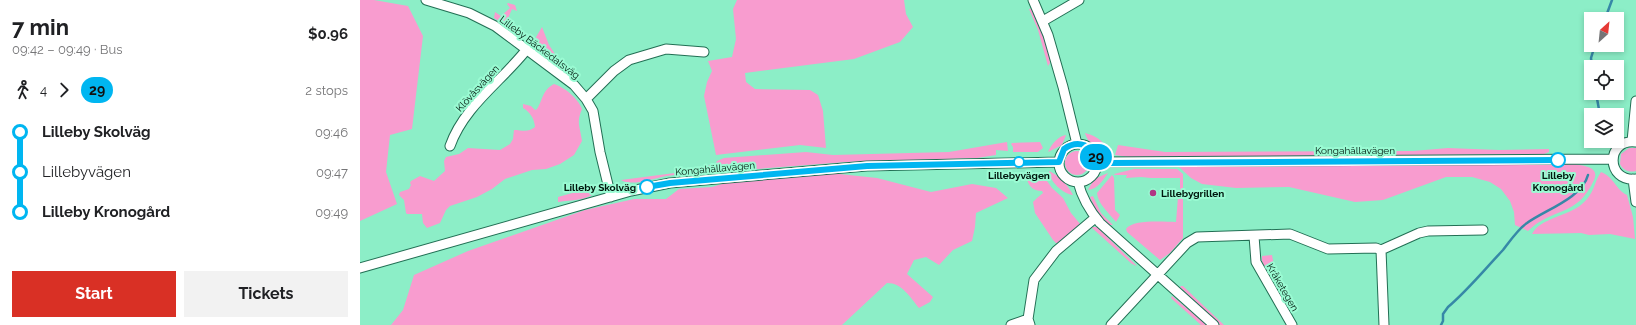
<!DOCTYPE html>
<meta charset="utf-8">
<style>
:root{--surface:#fff;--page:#f2f2f2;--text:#202124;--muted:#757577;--accent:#d93025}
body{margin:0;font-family:Raleway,sans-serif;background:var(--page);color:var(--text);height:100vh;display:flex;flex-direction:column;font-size:15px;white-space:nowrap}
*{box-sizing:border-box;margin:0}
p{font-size:13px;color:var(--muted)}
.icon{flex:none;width:22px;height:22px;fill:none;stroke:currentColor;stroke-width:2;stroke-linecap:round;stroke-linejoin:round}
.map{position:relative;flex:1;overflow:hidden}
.drawer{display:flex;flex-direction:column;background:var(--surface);width:360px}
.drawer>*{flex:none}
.badge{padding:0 8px;border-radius:13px;font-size:14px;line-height:26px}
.needle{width:26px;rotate:27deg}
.controls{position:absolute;left:1224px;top:12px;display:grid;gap:8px}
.controls a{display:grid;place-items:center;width:40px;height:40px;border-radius:0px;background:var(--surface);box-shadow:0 2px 6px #0003;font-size:20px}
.map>.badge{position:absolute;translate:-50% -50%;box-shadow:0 0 0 2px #fff}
.legs{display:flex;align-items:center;gap:6px;height:44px;padding:0 12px;font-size:13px}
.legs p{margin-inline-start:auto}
.overview{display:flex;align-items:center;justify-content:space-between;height:68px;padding:0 12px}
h1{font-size:22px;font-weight:700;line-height:30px}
.action{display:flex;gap:8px;margin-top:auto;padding:8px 12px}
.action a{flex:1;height:46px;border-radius:0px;background:var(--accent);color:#fff;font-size:16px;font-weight:700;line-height:46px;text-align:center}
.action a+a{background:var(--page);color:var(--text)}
ul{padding:0 12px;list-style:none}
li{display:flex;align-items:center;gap:14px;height:40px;font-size:15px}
li i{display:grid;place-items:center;width:6px;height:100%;margin:0 5px;background:currentColor}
li i::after{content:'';width:10px;height:10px;margin:-5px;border:3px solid;border-radius:50%;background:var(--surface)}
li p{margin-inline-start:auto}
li:first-child i{background:linear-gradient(#0000 50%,currentColor 0)}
li:last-child i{background:linear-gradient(currentColor 50%,#0000 0)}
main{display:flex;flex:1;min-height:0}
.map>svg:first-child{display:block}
.green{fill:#f89ccf}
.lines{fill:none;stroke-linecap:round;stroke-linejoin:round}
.stream{stroke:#3688a7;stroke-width:2.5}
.minor-casing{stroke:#226f54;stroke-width:11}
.minor{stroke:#fff;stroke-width:9}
.line-1-casing{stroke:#fff;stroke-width:9}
.line-1{stroke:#00b6f1;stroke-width:6}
.stop-1-dot{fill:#fff;stroke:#00b6f1;stroke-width:2}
.poi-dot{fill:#b13483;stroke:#9afbd3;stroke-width:1.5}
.labels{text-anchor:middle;stroke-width:4;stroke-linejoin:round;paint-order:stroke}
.street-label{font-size:10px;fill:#00180e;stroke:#9afbd3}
.stop-label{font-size:10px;font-weight:bold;fill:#00180e;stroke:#9afbd3}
.poi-label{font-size:10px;font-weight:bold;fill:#00180e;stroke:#9afbd3;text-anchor:start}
</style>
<main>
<section class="drawer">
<div class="overview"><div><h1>7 min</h1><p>09:42 – 09:49 · Bus</p></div><b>$0.96</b></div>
<div class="legs"><svg class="icon" aria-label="walk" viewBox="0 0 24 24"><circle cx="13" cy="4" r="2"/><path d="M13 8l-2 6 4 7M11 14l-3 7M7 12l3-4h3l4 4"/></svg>4<svg class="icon" aria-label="forward" viewBox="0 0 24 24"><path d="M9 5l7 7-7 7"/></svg><b class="badge" style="background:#00b6f1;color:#111">29</b><p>2 stops</p></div>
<ul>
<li><i style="color:#00b6f1"></i><b>Lilleby Skolväg</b><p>09:46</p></li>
<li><i style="color:#00b6f1"></i><span>Lillebyvägen</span><p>09:47</p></li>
<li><i style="color:#00b6f1"></i><b>Lilleby Kronogård</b><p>09:49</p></li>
</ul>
<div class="action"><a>Start</a><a>Tickets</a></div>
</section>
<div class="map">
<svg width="1276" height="325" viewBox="0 0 1276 325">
<rect width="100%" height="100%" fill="#8ceec7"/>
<!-- green -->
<path class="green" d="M0,0H14L48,6L63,36L52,129L30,135L26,172L37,204L0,221Z
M377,0H544L546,14L553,27L540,42L494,59L385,73L386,82L395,89L450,90L458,95L463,111L466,148L440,145L356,155L344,96L347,82L352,71L348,61L372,57L376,39L373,9Z
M148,3L155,5L157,11L152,9L147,21L155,24L152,29L134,18L135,12L141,16L150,8L147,4Z
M673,8L688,46L690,63L688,66L678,30L669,9Z
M182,27L189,45L201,63L200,64L172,44Z
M194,84C204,87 218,98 222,109C216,123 220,126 222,141L214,155L200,164L186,169L172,170L145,179L132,189L117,197L90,206L86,210L80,223L67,228L63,223L62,214H47L46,213L44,200L39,195L40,192L49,189L51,185L50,183L51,181L60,176L74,181L85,171L84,161L86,157L99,154L108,148L140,150L150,144L153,139L154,130C162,130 168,133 175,127C174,118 170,112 163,108V104L171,106L175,110L177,109C183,100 182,90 194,84Z
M725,133C734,135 748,142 746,153C736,151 728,143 725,133Z
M706,135L702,145L688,152C691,145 698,136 706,135Z
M647,142L648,151L636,150V155L617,158L487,162L332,174C323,174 315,175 306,176C295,178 271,187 261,180L338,170L350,165L351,168L352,170L357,161L364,158L446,152L473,155L589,152Z
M680,142L683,148L678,152H653V147L651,144L652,143Z
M758,145L805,152L1053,151L1088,148L1139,150L1189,149V152L1184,154L768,157L755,155Z
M1269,148H1276V171C1269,173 1263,170 1260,164L1261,154Z
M705 163a12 12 0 1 1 24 0a12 12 0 1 1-24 0Z
M1215,164C1224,166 1240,167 1234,180C1217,218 1192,207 1168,231L1155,225L1154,212L1150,201L1141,189L1130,182L1112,177H1086L1023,200L995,202L929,187L876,188L842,184L831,178L819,167Z
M774,169H817L823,174V238L810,253L800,260L767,232L766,229C773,219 804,222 816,222L818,197H820V178H791L781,177L766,178L767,175H755L754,174Z
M689,171C701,177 707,184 713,195C703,194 689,181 689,171Z
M1241,172C1254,177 1256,190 1267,195L1273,217L1275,239L1250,234L1229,235L1221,233L1172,234C1180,218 1209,216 1222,204C1235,193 1233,184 1241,172Z
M470,173L517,178L571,192L612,184L636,188L648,198L616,213L615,227L612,241L593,250L579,265L566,257L554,260L547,274L573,297L570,302L559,308C550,297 542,283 527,283L482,325H31L43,310L54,275L108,251L225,210L274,199H306L319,189L352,187L378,179Z
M748,173C743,180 738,189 728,190L734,179Z
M667,174H682L692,188L703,198L711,213L721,225L701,243H696L693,240L675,213L673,202L677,198L683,193L682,191C672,191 666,184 667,174Z
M752,175L754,178L755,210L760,215L756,222C749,213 738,204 737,193Z
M234,187H238C235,201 210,200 198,202V197Z
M733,196L741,213L753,225H748L738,214L730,197Z
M731,227H737L777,266L772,264Z
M912,255L914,266L906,270L902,261V256Z
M821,286H823L864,325H860L820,287Z
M812,296L847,325H841L813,300L811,298Z"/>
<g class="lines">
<!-- stream -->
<path class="stream" d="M1245,19L1252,0
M1232,67L1231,58L1235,45
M1236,93L1240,115
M1081,325L1083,321V314L1088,307C1108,290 1125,269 1143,250C1150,241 1158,229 1167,223C1185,210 1222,198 1228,175"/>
<defs>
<path id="minor" d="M66,0L109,13L135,26L214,85L226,99L233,111L240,152L251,197
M673,0L688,35L703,87L717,144
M683,21L719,0
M226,99L254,71L269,60L306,49L344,52
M1272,141L1276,101
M1276,142C1245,138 1246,183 1276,179
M699 163a19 19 0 1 1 38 0a19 19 0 1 1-38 0Z
M90,146C104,106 142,81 167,49
M737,162L1253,159
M1273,179L1276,202
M718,182C722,198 729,210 740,223L854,325
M894,236L896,262L932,325
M1021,250L1024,325
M0,268L271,191L310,183L507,166L699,162
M651,325L668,319
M670,325L668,319L674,280L696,251L735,218
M751,325L827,243L837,237L930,234L968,249L1016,248L1021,250L1059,233L1068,231L1123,230"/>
</defs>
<!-- minor casing -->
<use href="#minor" class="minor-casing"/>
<!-- minor -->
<use href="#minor" class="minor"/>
</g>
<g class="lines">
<defs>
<path id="line-1" d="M287,187L310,183L507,166L699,162L704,149C718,139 734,145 737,162L750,163L1198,160"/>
</defs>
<!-- line-1 casing -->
<use href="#line-1" class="line-1-casing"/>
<!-- line-1 -->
<use href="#line-1" class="line-1"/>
</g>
<!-- markers -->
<g class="stop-1-dot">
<circle cx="1198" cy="160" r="7"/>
<circle cx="659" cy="162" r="5"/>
<circle cx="287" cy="187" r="7"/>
</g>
<circle class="poi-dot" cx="793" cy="193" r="4"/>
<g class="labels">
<!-- street labels -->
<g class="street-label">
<text transform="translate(180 47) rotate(37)" y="4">Lilleby Bäckedalsväg</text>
<text transform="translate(117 88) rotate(-48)" y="4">Klövåsvägen</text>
<text x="995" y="154">Kongahällavägen</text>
<text transform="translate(355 168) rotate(-5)" y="4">Kongahällavägen</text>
<text transform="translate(923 287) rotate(60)" y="4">Kråketegen</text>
</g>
<!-- stop labels -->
<g class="stop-label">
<text x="659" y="179">Lillebyvägen</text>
<text x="1198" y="179">Lilleby<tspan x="1198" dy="12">Kronogård</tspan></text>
<text x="276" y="191" text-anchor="end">Lilleby Skolväg</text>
</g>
<!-- poi labels -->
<g class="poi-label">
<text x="801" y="197">Lillebygrillen</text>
</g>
</g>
</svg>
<div class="controls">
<a><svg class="needle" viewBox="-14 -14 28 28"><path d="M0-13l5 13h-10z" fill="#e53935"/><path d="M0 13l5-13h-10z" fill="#757577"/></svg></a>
<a><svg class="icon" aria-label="locate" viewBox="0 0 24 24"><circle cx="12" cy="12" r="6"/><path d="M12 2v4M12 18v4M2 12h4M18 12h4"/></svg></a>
<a><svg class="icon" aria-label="layers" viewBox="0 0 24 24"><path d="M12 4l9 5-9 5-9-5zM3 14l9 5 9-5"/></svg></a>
</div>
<b class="badge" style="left:736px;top:157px;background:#00b6f1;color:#111">29</b>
</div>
</main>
